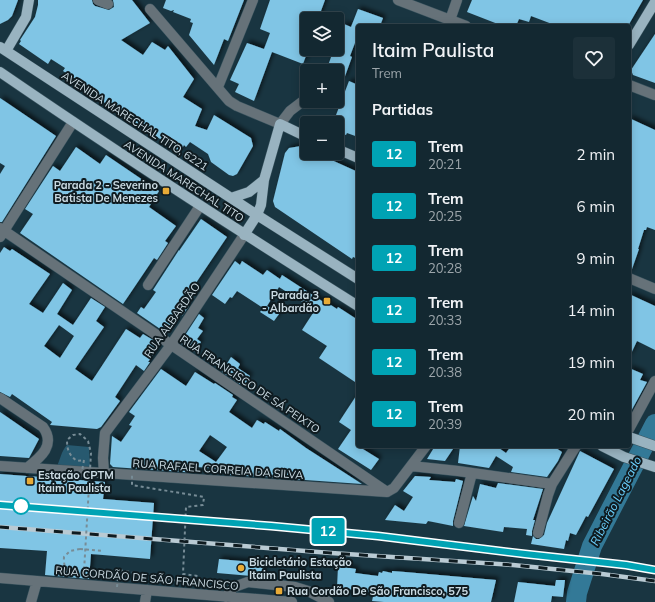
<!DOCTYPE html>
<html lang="pt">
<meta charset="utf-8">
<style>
:root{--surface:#132831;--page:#1c3039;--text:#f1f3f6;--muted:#9da6ab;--line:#32444d}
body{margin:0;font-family:Mulish,sans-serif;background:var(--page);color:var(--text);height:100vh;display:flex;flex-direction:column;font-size:15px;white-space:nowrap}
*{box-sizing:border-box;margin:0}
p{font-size:13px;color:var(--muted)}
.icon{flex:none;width:22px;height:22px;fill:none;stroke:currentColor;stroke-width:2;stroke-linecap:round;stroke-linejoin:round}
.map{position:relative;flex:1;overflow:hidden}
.panel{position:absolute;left:356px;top:24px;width:275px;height:424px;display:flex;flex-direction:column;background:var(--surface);border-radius:4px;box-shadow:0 2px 10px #0003,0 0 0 1px var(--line)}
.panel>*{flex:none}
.badge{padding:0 8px;border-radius:3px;font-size:14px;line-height:26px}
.fabs{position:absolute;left:300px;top:12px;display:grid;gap:8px}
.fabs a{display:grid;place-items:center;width:44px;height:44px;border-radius:4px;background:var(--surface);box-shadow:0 2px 10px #0003,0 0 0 1px var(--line);font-size:20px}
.map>.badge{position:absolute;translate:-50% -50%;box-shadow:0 0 0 2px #fff}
h2{padding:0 16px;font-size:15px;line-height:36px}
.round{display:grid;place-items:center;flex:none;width:42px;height:42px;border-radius:4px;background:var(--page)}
.summary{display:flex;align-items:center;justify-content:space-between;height:68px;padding:0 16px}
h1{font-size:19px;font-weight:600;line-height:30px}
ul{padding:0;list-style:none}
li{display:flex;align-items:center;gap:12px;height:52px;padding:0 16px}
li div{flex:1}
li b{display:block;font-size:15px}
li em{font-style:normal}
li .badge{min-width:44px;font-weight:700;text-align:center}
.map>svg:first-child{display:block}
.green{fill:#27596f}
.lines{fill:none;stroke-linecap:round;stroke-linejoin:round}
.river{stroke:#337997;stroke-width:20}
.building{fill:#80c5e5;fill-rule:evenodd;filter:url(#shadow)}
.minor-casing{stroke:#39535e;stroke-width:11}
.major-casing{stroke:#39535e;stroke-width:11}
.path{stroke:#778c96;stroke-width:2;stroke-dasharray:3 3;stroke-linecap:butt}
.minor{stroke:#667279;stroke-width:10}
.major{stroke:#99b3c0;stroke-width:10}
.rail-casing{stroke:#b9cad3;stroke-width:4.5}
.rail{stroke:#0f1b20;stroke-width:3;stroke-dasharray:9;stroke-linecap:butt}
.path-bridge{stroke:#778c96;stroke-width:2;stroke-dasharray:3 3;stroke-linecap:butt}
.line-casing{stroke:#fff;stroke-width:9}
.line{stroke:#00a3b4;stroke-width:6}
.poi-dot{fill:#e8ab37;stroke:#0f1b20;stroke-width:1.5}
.stop-dot{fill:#fff;stroke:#00a3b4;stroke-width:2}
.labels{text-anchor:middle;stroke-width:4;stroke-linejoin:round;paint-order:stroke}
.street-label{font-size:11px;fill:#cbdbe3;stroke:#0f1b20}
.poi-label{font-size:11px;font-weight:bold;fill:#cbdbe3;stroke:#0f1b20;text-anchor:start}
.water-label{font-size:12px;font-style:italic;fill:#6acffc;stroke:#0f1b20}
</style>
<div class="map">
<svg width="655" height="602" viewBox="0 0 655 602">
<defs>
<filter id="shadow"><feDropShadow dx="3" dy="-3" stdDeviation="2" flood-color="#0009"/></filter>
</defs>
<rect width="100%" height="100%" fill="#193541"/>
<!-- green -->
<path class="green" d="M67,445L89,447L90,469L82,474L81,494L27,491L29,469L56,468C60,461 61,451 67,445Z"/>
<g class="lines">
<!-- river -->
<path class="river" d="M576,602L577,593L592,546L655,424"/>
</g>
<!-- building -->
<path class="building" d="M0,0H18L12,16L8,20L0,24Z
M38,0H92L93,4L95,6L109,10L114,7L113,0H132L150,23L121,40L143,55L152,42L165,50L168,46L194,79L183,97L202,109L195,126L207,130L214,115L251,138L253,146L237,174L233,176L229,175L211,162L208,154L190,142L186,147L184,145L180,152L102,101L104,98L63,71L65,68L51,59L48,64L19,44L21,41L20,40L35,17L38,5Z
M166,0H244L228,41L224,39L214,65L189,35L193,23L190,22L191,19L173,12L174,10L171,11L163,8Z
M270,0H325L318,19H307V53L303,64L272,52L254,101L235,92L239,84L230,80L247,43L264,49L270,33L260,29Z
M472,0H643L628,26L617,24L616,26H551L552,24L531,16L529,22L519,19L516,26H503L467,12Z
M358,9L383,18L380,26H358V35L350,56L352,57L344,79L337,77V71H326L334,49H337V42L344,24L351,27Z
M655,34V83L633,75L631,70Z
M349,81L358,85V137L347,133L346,135L337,132V123H333Z
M0,98L56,136L2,222H0V174L5,166L0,163Z
M629,118L655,130V230L647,227L646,230H644L638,249H639L631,272H629Z
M301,146L307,149V153H316L358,172V259L353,257L352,259L275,207L273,201L285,153L289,148Z
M76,147L100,164L106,155L159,191L149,207L176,226L165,241L168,243L157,260L154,258L123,304L20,233L33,214L25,209L53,166L60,171Z
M201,219L227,237L183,302L189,306L182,316L183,308L166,333L137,313L141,307L144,309L156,292L153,290L179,250V251Z
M4,247L10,251L12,249L50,274L29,304L43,313L63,283L72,290L57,314L73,325L91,298L105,307L96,321L104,327L75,369L92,381L126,329L140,338L143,334L153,340L156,351L148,362H150L144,371L136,365L115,397L120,401L101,427L97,429L50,425L52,422L12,394L10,397L0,392V253ZM59,325L74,336L60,358L44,346Z
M235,261L240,265L242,261L263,275L267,270L280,279L282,275L325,303L326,302L337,309L338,307L358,320V384L319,358L327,346L302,330L315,310L279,287L267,306L279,314L274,321L260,312L263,308L237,291L232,298L230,297L225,304L212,295Z
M629,294L655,306V350L637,341L629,358Z
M199,314L204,318L198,328L203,331L197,339L201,342L194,352L180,343Z
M231,357L240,364L238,368L250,376L245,384L241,382L240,384L222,372Z
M629,368L643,374L640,380L647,382L629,415Z
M161,369L186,386L195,372L214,384L215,383L233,395L232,397L237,400L229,412L252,428L257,420L264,424L265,422L279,431L280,429L306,448L362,484L291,479L284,476L282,478L229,475L232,471L210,468L198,467L197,473L113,467L110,464L112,436L121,442L132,426L129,425L135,416L129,412ZM210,435L227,447L216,462L199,451Z
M358,393V446L379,459L371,470L338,449L351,430L339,422Z
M0,412L39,439L29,458L0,456Z
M435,446H455L445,461L427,459Z
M460,446H496L506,453L511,446H553L562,452L558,461L547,477L511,472L513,467L496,456L489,468L458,463Z
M580,451L614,469L588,517L586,516L576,535L570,533L568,541L566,540L564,549L531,544L533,536L536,539H539L544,535L547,523Z
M0,474L105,482L103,499L154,503L150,559L91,554L89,579L45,575L47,551L0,548Z
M415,476L431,477L429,480L455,482L456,479L463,481L453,521V526L428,521L426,524L385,520L395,505L404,511L413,497L403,491Z
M498,483L543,489L533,520H535L532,531V536L526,535L527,529L504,527L503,532L464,526L473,496L476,501L480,484L496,488Z
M219,559L264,563L263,577L217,573Z
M338,566L356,569L355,573L378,576L379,572L382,573L383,571L392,573V571L405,572L496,580L491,602H384L372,601L374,592L337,588Z
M556,580H565L563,597L552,596L551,602H514L518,582L555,586Z"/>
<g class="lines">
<defs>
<path id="minor" d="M98,0L108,4
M398,0L466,26
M150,9L229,101L237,106L280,124L290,111L307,98
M450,20L457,0
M629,85L655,95
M218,87L253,0
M0,228L387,492
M0,237L73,122
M629,278L655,289
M148,285L200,206
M0,398L43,427C56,445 41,457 27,468
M629,429L655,381
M0,466L387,492
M411,466L458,471L552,484
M104,473L103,458L105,433L171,345L244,235
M387,492L394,488L426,446
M459,523L472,473
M538,533L548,495L552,484L576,446
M0,578L292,602
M226,597L234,587L248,582L295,587L308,591L329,602
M31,602L37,581
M145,602L147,590"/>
<path id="major" d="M629,45L655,2
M0,47L257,215L358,279
M6,51L26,17L29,0
M0,72C118,153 237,230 358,306
M337,149L358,158
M231,198L249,192L264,180
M244,235L257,215L261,205L264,180L280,124L307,137
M629,437L655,446
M602,446L624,457L655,467"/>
</defs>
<!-- minor casing -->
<use href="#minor" class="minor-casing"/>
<!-- major casing -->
<use href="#major" class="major-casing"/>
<!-- path -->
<path class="path" d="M76,486L90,487
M80,549L103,551"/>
<!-- minor -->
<use href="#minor" class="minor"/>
<!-- major -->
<use href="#major" class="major"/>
<defs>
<path id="rail" d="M0,505L271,526L378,536L525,554L625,565L655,570
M0,527L331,553L513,565L602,574L655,581"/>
</defs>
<!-- rail casing -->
<use href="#rail" class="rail-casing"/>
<!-- rail -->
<use href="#rail" class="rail"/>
<!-- path-bridge -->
<path class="path-bridge" d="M80,549L70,551L64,557C63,569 69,577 82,574L84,571L91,453L88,441L80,434L73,435L67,440C67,450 69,455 77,461L84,460L82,471
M117,587L119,570L194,584L201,582L198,576L183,574L186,507L203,505L204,497L132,485V475"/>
</g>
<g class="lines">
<defs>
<path id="line" d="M0,505L271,526L378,536L525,554L626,565L655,570"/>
</defs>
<!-- line casing -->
<use href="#line" class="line-casing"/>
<!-- line -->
<use href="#line" class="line"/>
</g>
<!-- markers -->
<g class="poi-dot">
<rect x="162" y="187" width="8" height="8" rx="2"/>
<rect x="323" y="297" width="8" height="8" rx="2"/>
<rect x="26" y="477" width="8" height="8" rx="2"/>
<circle cx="241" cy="568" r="4"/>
<rect x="275" y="587" width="8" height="8" rx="2"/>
</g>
<circle class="stop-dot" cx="21" cy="506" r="8"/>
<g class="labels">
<!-- street labels -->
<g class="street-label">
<text transform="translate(135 121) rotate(33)" y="4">AVENIDA MARECHAL TITO, 6221</text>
<text transform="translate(184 181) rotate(33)" y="4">AVENIDA MARECHAL TITO</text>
<text transform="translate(172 320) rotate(-55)" y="4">RUA ALBARDÃO</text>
<text transform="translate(250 384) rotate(34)" y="4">RUA FRANCISCO DE SÁ PEIXTO</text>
<text transform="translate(218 469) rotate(4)" y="4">RUA RAFAEL CORREIA DA SILVA</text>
<text transform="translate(147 578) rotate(5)" y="4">RUA CORDÃO DE SÃO FRANCISCO</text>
</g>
<!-- poi labels -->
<g class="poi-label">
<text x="158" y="189" text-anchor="end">Parada 2 - Severino<tspan x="158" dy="13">Batista De Menezes</tspan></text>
<text x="319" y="299" text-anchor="end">Parada 3<tspan x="319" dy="13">- Albardão</tspan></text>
<text x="38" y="479">Estação CPTM<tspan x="38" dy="13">Itaim Paulista</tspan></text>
<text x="249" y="566">Bicicletário Estação<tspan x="249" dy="13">Itaim Paulista</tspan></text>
<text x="287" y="595">Rua Cordão De São Francisco, 575</text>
</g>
<!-- water labels -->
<g class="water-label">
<text transform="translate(616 501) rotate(-63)" y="4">Ribeirão Lageado</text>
</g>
</g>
</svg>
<div class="fabs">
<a><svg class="icon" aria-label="layers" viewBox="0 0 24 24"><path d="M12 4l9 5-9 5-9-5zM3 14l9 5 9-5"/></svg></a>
<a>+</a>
<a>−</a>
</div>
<b class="badge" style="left:328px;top:531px;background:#00a3b4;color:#fff">12</b>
<section class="panel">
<div class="summary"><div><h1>Itaim Paulista</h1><p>Trem</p></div><a class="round"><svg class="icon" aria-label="heart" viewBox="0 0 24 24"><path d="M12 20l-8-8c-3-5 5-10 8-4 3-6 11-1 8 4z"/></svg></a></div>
<h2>Partidas</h2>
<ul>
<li><span class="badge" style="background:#00a3b4;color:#fff">12</span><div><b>Trem</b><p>20:21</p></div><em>2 min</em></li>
<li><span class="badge" style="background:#00a3b4;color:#fff">12</span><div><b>Trem</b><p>20:25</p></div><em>6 min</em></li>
<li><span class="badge" style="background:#00a3b4;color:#fff">12</span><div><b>Trem</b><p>20:28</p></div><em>9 min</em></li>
<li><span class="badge" style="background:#00a3b4;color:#fff">12</span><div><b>Trem</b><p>20:33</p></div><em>14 min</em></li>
<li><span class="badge" style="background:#00a3b4;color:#fff">12</span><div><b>Trem</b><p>20:38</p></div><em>19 min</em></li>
<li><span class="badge" style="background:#00a3b4;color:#fff">12</span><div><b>Trem</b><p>20:39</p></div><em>20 min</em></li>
</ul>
</section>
</div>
